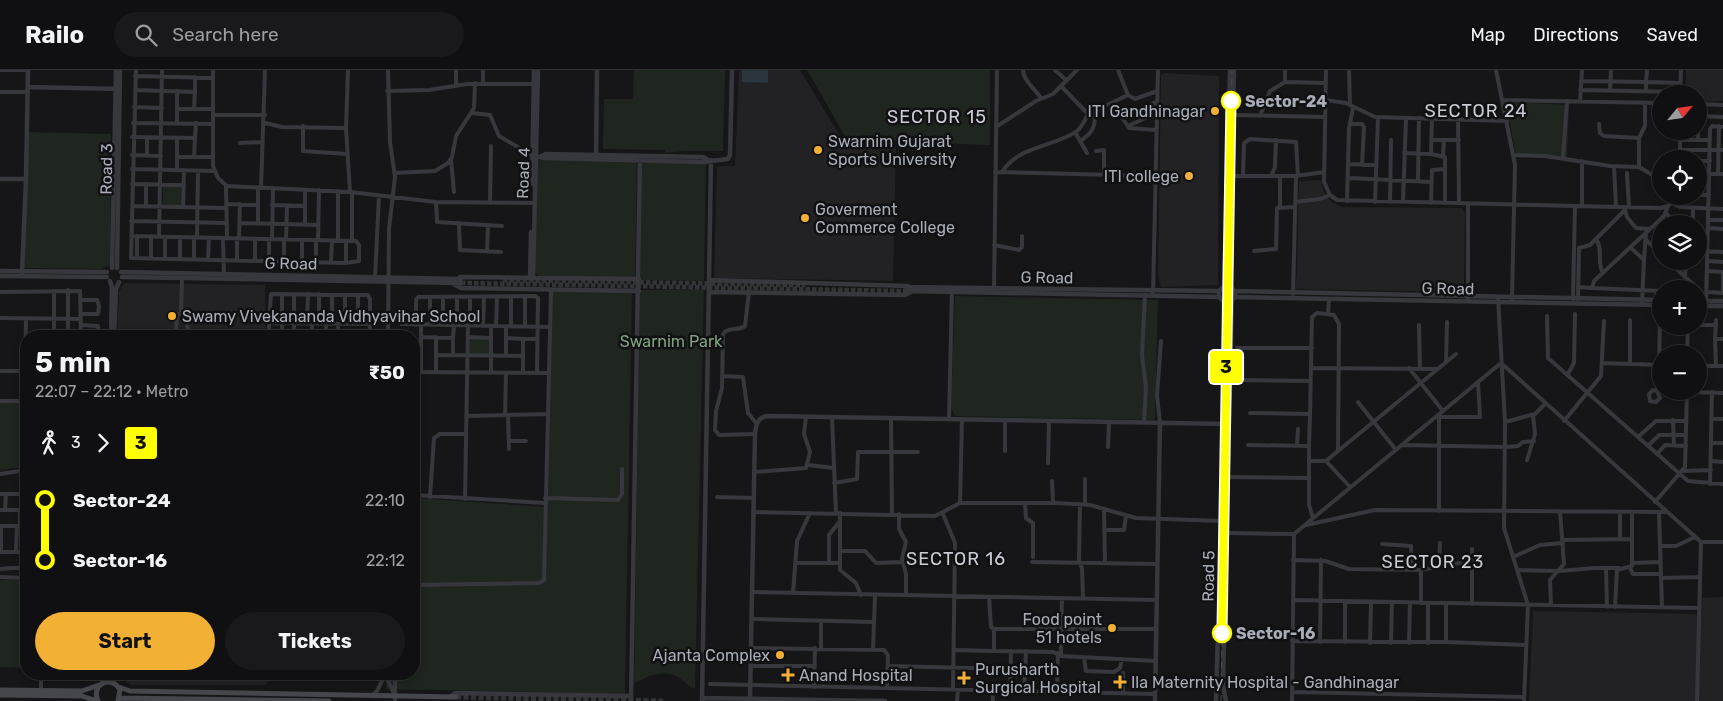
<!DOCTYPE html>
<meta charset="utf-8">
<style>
:root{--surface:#101012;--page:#19191b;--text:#f1f3f6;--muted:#9c9d9f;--line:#303032;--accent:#f2b134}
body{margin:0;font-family:Rubik,sans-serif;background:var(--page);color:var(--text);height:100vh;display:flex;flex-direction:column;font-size:19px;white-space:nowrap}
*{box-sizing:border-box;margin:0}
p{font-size:16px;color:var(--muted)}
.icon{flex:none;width:28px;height:28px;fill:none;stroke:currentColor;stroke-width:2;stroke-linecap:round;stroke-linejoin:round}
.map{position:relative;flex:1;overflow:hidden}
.panel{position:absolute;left:20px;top:260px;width:400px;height:350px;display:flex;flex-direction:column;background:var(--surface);border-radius:20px;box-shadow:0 2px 8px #0003,0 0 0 1px var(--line)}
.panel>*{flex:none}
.badge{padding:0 10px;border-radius:4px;font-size:18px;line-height:32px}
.needle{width:32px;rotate:61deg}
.fabs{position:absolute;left:1652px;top:15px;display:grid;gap:10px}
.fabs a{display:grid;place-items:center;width:55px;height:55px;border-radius:50%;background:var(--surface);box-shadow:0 2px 8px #0003,0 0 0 1px var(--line);font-size:25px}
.map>.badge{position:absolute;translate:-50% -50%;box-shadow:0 0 0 2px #fff}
.legs{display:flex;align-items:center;gap:8px;height:55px;padding:0 15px;font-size:16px}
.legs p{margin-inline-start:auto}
.head{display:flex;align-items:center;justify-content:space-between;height:85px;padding:0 15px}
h1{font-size:28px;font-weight:700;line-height:38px}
.primary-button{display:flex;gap:10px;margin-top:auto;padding:10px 15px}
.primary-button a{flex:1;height:58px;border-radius:30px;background:var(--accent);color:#111;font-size:20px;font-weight:700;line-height:58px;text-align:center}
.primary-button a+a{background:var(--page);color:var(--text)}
ul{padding:0 15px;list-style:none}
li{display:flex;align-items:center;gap:18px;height:60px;font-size:19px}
li i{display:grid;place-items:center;width:8px;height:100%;margin:0 6px;background:currentColor}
li i::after{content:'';width:12px;height:12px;margin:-6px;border:4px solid;border-radius:50%;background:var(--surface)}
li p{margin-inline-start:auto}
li:first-child i{background:linear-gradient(#0000 50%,currentColor 0)}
li:last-child i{background:linear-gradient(currentColor 50%,#0000 0)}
header{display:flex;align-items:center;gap:30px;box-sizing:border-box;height:70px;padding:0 25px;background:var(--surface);border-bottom:1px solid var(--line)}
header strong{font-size:24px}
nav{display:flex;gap:28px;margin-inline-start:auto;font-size:18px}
.search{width:350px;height:45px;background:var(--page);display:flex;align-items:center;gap:12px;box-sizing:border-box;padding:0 18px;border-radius:28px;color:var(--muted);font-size:19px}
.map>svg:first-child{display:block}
.built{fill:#222225}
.green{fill:#1e261f}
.water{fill:#2c353c}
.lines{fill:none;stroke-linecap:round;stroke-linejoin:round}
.tertiary-tunnel{stroke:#333438;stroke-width:4.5;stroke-dasharray:4.5 2;stroke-linecap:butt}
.secondary-tunnel{stroke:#333438;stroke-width:5;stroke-dasharray:5 2.5;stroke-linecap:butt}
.minor{stroke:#37383d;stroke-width:4}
.tertiary{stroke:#37383d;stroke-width:4.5}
.secondary{stroke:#45474d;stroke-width:5}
.rail{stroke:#4a4c52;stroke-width:1;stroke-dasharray:6 5;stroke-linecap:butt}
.line-1-casing{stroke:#fff;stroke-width:11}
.line-1{stroke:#ff0;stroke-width:8}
.stop-1-dot{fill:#fff;stroke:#ff0;stroke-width:2.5}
.poi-dot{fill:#f2b134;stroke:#111113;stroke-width:2}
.labels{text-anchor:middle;stroke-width:5;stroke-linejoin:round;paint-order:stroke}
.stop-label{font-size:16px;font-weight:bold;fill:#a8adb8;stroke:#111113;text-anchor:start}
.poi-label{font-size:16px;fill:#a8adb8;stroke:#111113;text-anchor:start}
.street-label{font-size:16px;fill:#a8adb8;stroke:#111113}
.park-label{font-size:16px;fill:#7fa381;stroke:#111113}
.neighbourhood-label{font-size:18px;letter-spacing:1px;fill:#c9ccd4;stroke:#111113}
</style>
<header>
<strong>Railo</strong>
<div class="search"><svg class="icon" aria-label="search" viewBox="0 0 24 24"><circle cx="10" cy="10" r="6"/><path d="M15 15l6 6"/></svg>Search here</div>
<nav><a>Map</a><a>Directions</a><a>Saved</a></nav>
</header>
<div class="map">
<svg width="1723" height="631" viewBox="0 0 1723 631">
<rect width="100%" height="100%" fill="#161618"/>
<!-- built -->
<path class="built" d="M739,0H800L846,76L896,77L893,211L714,208L717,96H735Z
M1686,0H1723V31L1699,32V24H1686Z
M1164,3L1219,6L1218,215L1161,217L1158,206L1161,5Z
M1321,110L1323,120L1330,131L1342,137L1462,138L1465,144L1464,216L1456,222L1295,219L1297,204L1299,111Z
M124,213L265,215L266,266H117L119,222Z
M1723,527V631H1529L1533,541L1701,544L1702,528Z
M114,604H269V609L266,615H131Z"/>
<!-- green -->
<path class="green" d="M634,0H725L723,81H684L665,83V80L603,79L604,29H633Z
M807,0H990V75L847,70Z
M1506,32L1569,35L1567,88L1516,87Z
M29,62L111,64L110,195L101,199L24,198Z
M537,90L635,91L637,95L635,209H539L534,199Z
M642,92L706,93L704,211L640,210Z
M163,117H181V135H163Z
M551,218L632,220L625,624L386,619V604H414V428L546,437Z
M704,219L695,619C689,617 687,613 682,610C667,598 649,605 634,614L640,220Z
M955,226L1158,230L1155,350L955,346L951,337Z
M470,269H489V285L470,284Z
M0,332H26V398H12L0,401Z
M0,510H26V598L0,597Z"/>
<!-- water -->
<path class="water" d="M742,0H768V13L742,12Z"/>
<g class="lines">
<!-- tertiary-tunnel -->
<path class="tertiary-tunnel" d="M503,210L805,215
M461,213L905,221"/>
<!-- secondary-tunnel -->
<path class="secondary-tunnel" d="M456,627L663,631"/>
<!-- minor -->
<path class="minor" d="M0,0H28
M213,0V96L218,108L227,116L350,122L436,132L534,133
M388,0L390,72L395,107L389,159L388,266
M1023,0C1023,10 1035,19 1041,28
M1055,0L1066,10
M1118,0L1128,25
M1285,0V12L1326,13
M1326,0L1324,112L1330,125L1337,130L1660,138L1668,136L1678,126
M1349,0L1350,35
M1496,0L1515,95L1512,228
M1647,0L1646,12L1680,13
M135,6L213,8
M1581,11L1646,12V21
M483,13V0
M456,15V0
M1061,16L1088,44L1128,25L1135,29L1157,21
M135,20L195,22V7
M1580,20L1680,22
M387,21L429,20L467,14H535
M1610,21L1611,0
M0,22H28
M1680,23L1681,0
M1326,30L1346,33L1375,47L1507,51
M1503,30L1661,33
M1580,32L1582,0
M1112,33L1129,58L1156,60
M1699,34L1723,35
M134,37L162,38
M177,39H213
M194,39L195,22
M472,43L490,45L499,66L533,86
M213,45H265
M1232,45L1325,47
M1260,46L1270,21L1285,12
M1699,46L1723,47
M1122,48L1156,32
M1432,49L1431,84L1445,87V133
M1458,50L1459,133
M133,53L213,54
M265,53L282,57L346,58L348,0
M177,54V21
M1350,54H1362L1364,57L1362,95
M1599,54L1600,63L1604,66L1639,68
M303,56V81L347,84
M1128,56L1156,43
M996,57L1036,31L1053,24L1077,0
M346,58L350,122
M1075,62L1087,83
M132,67L195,68L196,53
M1431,70H1459
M1680,70H1709
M1698,70V61
M1080,71C1091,64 1098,56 1093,42
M240,73L263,72
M1680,80H1723
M1096,81L1104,80V104
M1404,83L1431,84
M132,85L161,86
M147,85V67
M1443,85L1444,70
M1514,85L1545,86L1610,96L1639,97L1654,106L1661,107
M177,87H213
M194,87L195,68
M1563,88L1567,31
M1680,89V61
M451,90L454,122
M1699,91H1710
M1349,94L1376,95
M1614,96L1616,137
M1639,97V68L1645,56V33
M132,99L214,101
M177,100V68
M995,102L1155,106
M1002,102C1019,75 1055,77 1077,61C1082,57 1085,50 1088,44
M394,103L435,101L448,93L452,87L456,66L474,38L475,13
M1627,103L1629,137
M1709,104H1723
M1718,104L1719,56
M1232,106H1296L1324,102
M1243,106L1244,73L1250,69L1296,72L1298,106
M1271,106L1275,97L1276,70
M1280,106V136
M1349,108L1431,112
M1418,111L1419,48
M1699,113H1709
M132,114L184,115
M226,116L227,168
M261,118L265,0
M1699,125H1709
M1347,131L1349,58L1353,38
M436,132L437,152L502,156
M1295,132L1320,129L1330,125
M1375,132L1378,47
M1390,132L1391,70
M1403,132L1406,48
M490,133L491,76
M1431,133L1432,100L1445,99
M1671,133L1680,137L1723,139
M226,134L258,135V118
M272,135L305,136V120
M132,136L226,138
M1582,136V91
M146,137V114
M183,137L184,101
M1693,138V154
M1625,140L1627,147L1636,158L1650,159
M1666,143L1676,154
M1709,150H1723
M131,151L227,153
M240,153L318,155
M459,153L460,180L501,182
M258,154V135
M305,154V136
M1708,158L1723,159
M131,166L356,171L359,175V191L346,193L131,188L136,0
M159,166L162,0
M197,167L198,101
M223,168L224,205
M239,168L240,134
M269,169V191
M272,169L273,119
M286,169L287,136
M1596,169C1604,180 1596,191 1603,203
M284,170V191
M316,170V192
M318,170L319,120
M1646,170L1661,184
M338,171V121
M346,171V193
M352,171V122
M994,175L1019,180L1022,177V166
M1631,178L1644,190L1642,232
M1699,179L1704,181L1723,182
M487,181L488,155
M1254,181L1276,179L1277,138L1295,137
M137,187V166
M151,188V166
M165,188V167
M194,188V167
M180,189V167
M208,189L209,168
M237,190V168
M1644,190L1646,163
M255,191V169
M1668,191L1698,219
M1708,191L1723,192
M302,192V170
M331,192L332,171
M1707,201L1723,202
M375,207L379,126
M1685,207L1686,191
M182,208L181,243L186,247L188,260L183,266
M1578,217L1592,218L1594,211L1664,146L1668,136
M1592,218L1661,221
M994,220L997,0
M0,222L80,221L81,266
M749,222L745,256C738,261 727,257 723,264L722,318L716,341L715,360L719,365L755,364
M1707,222L1723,223
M1699,223H1702
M1723,223V202
M1293,224L1296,106
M358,225V254
M1153,225L1158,0
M470,227V255
M1498,227L1505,352L1504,458L1528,535L1524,631
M1573,229L1575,136
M1578,229L1579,178L1590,175L1625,140
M1468,231V134
M1706,236L1710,59L1712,56L1723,57
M81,244H98L99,236L97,230H81
M1328,244L1329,229
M1547,246L1548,288L1688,411L1723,414
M0,248L81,249
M269,253L271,224L368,225L370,229V266
M307,253L308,224
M319,253V224
M332,253V225
M345,254V225
M401,254L549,257
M81,255L98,256V266
M416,255V230L418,227L535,226L538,228L537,303
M430,255V227
M443,255V227
M457,255V227
M1419,255L1420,299
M1699,255H1716
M483,256L484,227
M496,256L497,227
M511,256V227
M525,256V227
M282,265L312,266V253
M54,266V222
M68,266V220
M179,266L176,262L177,245L181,243
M269,266V253L370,254
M282,266V224
M294,266V224
M326,266V253
M338,266H370
M338,266V254
M421,267L453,268L454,255
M468,267L491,268
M506,268L523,269
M1715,269L1716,250
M1237,278H1312
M1687,284L1688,256
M436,285L523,286
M453,285V268
M506,286V256
M1446,292L1447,252
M1602,293L1661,295
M1630,294V250
M1699,296H1723
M1716,296L1715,269H1723
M1311,298L1437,299
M1409,298L1443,341
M0,301H26
M25,301L26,249
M414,302L548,303
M421,302V255
M436,302V267
M491,303V256
M523,303V269H537
M1568,304L1574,293L1575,244
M723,306L743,307L748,343L757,354
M1236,310L1310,311
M1657,321L1660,328L1656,332L1650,331L1649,324L1653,320L1657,321L1659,312L1660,235
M1687,322L1723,323
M0,331H26
M1358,332L1396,380
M1250,343L1310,344L1312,247L1317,243L1334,245L1339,254L1338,381L1326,391H1309
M1439,344V441
M505,345L506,303
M508,345L509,379
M467,346L547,344
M832,347L836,443
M1439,347H1480L1478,312
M891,348L892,444
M949,349L952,219
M1712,349H1723
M1673,350L1674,375
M1564,351L1601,306L1604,251
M1144,352L1146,318L1142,285L1145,225
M1505,352L1535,344L1545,334
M1160,353L1157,325L1161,271
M1638,367L1656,351H1686
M509,371H526
M1711,373H1723
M1248,375L1309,376L1310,344
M1297,375L1298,359
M1402,375L1505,377L1518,376L1523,372L1534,371
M1309,376V435L1313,448
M1648,376L1659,365H1686
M1108,377L1109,352
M1005,381V350
M1338,381L1456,284
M1657,384L1665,375L1686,376
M1527,390L1535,364L1533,345
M1326,391L1350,417
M1711,391L1723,392
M1048,393L1049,351
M808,395L834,398
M1683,401L1711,400
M754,402L806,398L810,382L804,364L806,347
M0,404L26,400
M1228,407L1309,408
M1052,411L1053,433
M834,413L857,409L858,382H918
M1710,414L1712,322
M0,424H26
M414,425L545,433
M430,427L434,368L440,364H466
M717,427L754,428
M545,428L618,430L622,424V399
M465,429L468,255
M1655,432L1685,397L1687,321
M960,433L962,349
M1025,434L1026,448L1033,453V487
M1080,434L1079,490L1082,498L1083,529
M1085,434V409
M1104,439L1105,493
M0,440H26
M5,440L6,424
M20,440V456
M753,442L935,446L960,433H1057L1090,435L1136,448L1222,451
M1659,442L1662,537
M899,444V459L906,472L902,489L906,504V525
M943,444L955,473L953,620
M1306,455L1375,440L1665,442
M0,456H26
M1104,460H1124L1126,446
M1228,463L1294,464L1501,293L1701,472
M1620,469V442
M1563,470L1632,469
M1382,474L1411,476L1412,499
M1660,476H1676L1695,467
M1472,479V534
M841,481H865L876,493L903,492
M0,482H26
M1,482V456
M16,482L17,456
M1513,487L1540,475L1563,473
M1293,490L1325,491L1349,499L1421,500L1451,494L1472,492
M1032,492L1157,494
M796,493H840V443
M829,493V465L840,451
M840,493V500L856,513L861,525
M1632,493L1660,492
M1439,497L1440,473
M1606,498L1607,537
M1630,498L1633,504H1661
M0,499L26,497
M21,499L22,482
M1518,500L1559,501L1595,498H1619
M0,507L26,508
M1661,508L1700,507
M414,515L539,513L544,510L551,220
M752,522L1157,530
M793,523L797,471L810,443
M989,527L991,557L994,559
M1293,530L1699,538
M1421,533V500
M1551,535L1550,510L1564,494L1560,441
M1615,537L1617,500L1632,496V443
M752,549L874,552
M1292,571L1446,572V533
M1320,572L1321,490
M1345,572V532
M1446,572L1526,575
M1370,573L1371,532
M1391,573L1392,532
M1409,573L1410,533
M1428,573V533
M751,578L884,580L888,585L887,618
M821,578V551
M873,580L875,525
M954,580L994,581V559H1061L1062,528
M994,581L1053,582L1061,586V559H1156
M1061,586L1156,591
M1084,588L1086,601L1114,602L1120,598L1122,589
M751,596H815
M888,596L1011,599
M1123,603V623
M385,604L394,624
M710,614L1155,624
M814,617L815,578
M41,620V604
M992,620L993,631
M1010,621L1011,581
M1024,621L1026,581
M1057,622L1058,583
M1292,622L1524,627
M372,625L377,621L384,607
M395,631V604
M957,631L958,620
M1292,631L1294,464
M1697,631L1701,472H1723"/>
<!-- tertiary -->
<path class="tertiary" d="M28,17L119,19
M533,86L545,88L704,92L728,89L730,85L732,0
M541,86L546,84L703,87L708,90
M596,88L597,0
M0,109H26L28,0
M532,114L534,0
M112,198L116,0
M117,198L120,0
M0,201L107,202
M121,202L461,209
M22,203L26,109
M0,206L107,207
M122,207L461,213
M460,207L639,209
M530,208L531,162
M533,208L538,0
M709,210L908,216
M110,211L112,217L111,266
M454,214L461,218L639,221
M1219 224a8 8 0 1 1 16 0a8 8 0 1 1-16 0Z
M1224,216L1230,0
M1229,216L1234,0
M905,217L1218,221
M905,221L1219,227
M1235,221L1661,230
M709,222L905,225L911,222
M1235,227L1661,235
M1699,231H1723
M1699,236H1723
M114,266L116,219L119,212
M111,604L113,612
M102,613L106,604
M450,627L455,623L631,626
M702,628L885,631
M750,629L755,364C756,355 757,347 768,346L1229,354
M631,631L640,86
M702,631L711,90
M1155,631L1160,353
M1216,631L1224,353V232
M1226,631L1223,615L1232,230"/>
<!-- secondary -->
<path class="secondary" d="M119,617L130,621L456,627
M0,620L82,621L99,615
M0,625L82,626L97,631
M120,628L329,631
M98,631C90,614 112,604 120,620L118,631"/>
<!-- rail -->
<path class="rail" d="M1221,631L1232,0"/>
</g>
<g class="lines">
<defs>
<path id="line-1" d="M1222,563L1231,31"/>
</defs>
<!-- line-1 casing -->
<use href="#line-1" class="line-1-casing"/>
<!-- line-1 -->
<use href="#line-1" class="line-1"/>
</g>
<!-- markers -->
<g class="stop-1-dot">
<circle cx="1231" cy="31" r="9"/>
<circle cx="1222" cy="563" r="9"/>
</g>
<g class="poi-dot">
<circle cx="1215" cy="41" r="5"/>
<circle cx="818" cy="80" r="5"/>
<circle cx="1189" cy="106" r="5"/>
<circle cx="805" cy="148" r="5"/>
<circle cx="172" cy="246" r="5"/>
<circle cx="1112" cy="558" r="5"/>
<circle cx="780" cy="585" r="5"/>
<path d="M785.5 597.5h5v5h5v5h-5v5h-5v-5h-5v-5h5z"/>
<path d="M961.5 600.5h5v5h5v5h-5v5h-5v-5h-5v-5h5z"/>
<path d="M1117.5 604.5h5v5h5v5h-5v5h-5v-5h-5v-5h5z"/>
</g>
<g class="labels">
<!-- stop labels -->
<g class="stop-label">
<text x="1245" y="37">Sector-24</text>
<text x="1236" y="569">Sector-16</text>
</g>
<!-- poi labels -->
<g class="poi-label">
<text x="1205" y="47" text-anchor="end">ITI Gandhinagar</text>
<text x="828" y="77">Swarnim Gujarat<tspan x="828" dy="18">Sports University</tspan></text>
<text x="1179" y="112" text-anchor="end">ITI college</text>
<text x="815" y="145">Goverment<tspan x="815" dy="18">Commerce College</tspan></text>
<text x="182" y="252">Swamy Vivekananda Vidhyavihar School</text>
<text x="1102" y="555" text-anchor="end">Food point<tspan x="1102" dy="18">51 hotels</tspan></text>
<text x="770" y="591" text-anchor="end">Ajanta Complex</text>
<text x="975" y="605">Purusharth<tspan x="975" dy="18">Surgical Hospital</tspan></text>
<text x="799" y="611">Anand Hospital</text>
<text x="1131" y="618">Ila Maternity Hospital - Gandhinagar</text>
</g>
<!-- street labels -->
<g class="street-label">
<text transform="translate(106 99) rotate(-89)" y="6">Road 3</text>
<text transform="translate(523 103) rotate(-88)" y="6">Road 4</text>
<text transform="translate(291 193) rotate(1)" y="6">G Road</text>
<text transform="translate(1047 207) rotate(1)" y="6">G Road</text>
<text transform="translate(1448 218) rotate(1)" y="6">G Road</text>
<text transform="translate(1208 506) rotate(-89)" y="6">Road 5</text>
</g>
<!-- park labels -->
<g class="park-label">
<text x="671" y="277">Swarnim Park</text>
</g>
<!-- neighbourhood labels -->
<g class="neighbourhood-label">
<text x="1476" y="47">SECTOR 24</text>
<text x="937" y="53">SECTOR 15</text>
<text x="956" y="495">SECTOR 16</text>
<text x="1433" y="498">SECTOR 23</text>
</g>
</g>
</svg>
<div class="fabs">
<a><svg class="needle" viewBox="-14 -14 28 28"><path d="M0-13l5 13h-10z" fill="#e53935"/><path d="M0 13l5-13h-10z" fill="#9c9d9f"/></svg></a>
<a><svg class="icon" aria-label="locate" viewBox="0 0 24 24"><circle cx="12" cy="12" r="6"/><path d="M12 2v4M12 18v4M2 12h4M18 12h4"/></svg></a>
<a><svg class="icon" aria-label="layers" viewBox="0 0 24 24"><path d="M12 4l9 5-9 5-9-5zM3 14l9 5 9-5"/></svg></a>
<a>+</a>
<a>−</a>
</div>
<b class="badge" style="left:1226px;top:297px;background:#ff0;color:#111">3</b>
<section class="panel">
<div class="head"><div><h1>5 min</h1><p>22:07 – 22:12 · Metro</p></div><b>₹50</b></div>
<div class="legs"><svg class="icon" aria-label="walk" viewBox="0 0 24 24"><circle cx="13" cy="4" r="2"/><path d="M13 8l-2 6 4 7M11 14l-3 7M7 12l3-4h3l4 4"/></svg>3<svg class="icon" aria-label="forward" viewBox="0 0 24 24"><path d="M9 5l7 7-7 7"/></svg><b class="badge" style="background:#ff0;color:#111">3</b></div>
<ul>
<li><i style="color:#ff0"></i><b>Sector-24</b><p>22:10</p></li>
<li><i style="color:#ff0"></i><b>Sector-16</b><p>22:12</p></li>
</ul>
<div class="primary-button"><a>Start</a><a>Tickets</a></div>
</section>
</div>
